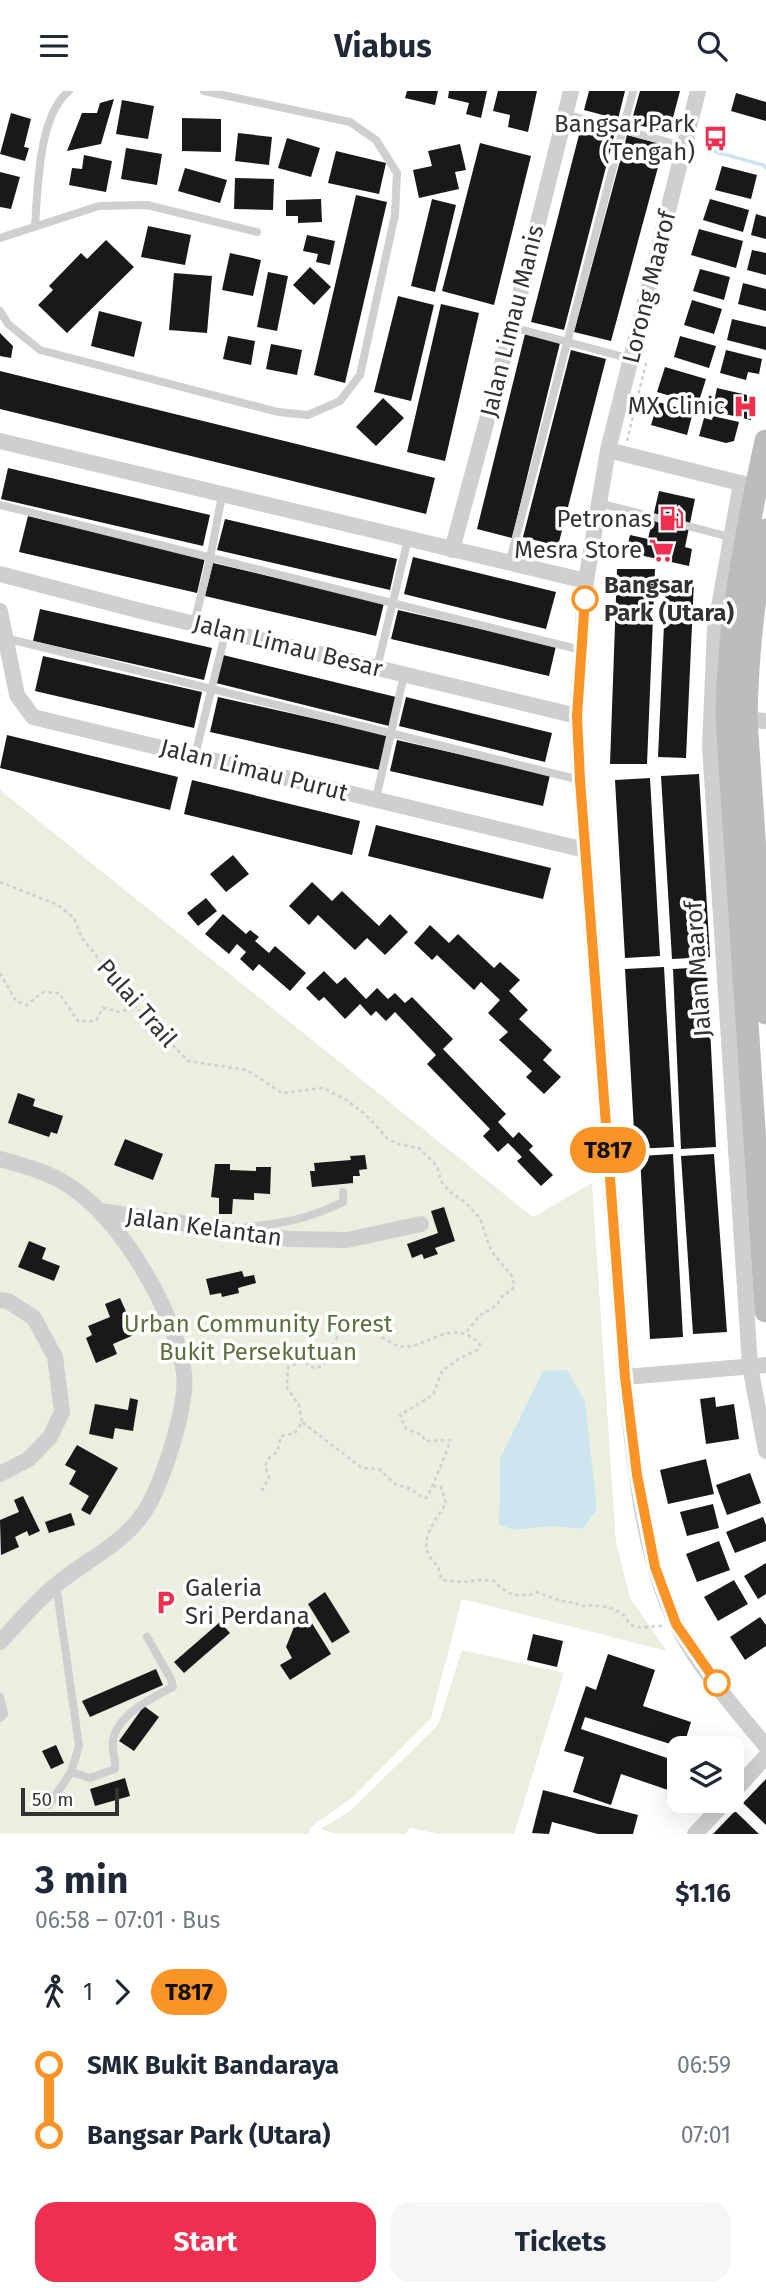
<!DOCTYPE html>
<meta charset="utf-8">
<style>
:root{--surface:#fff;--page:#f6f6f7;--text:#1f2937;--muted:#747a83;--accent:#ee2f4f}
body{margin:0;font-family:"Fira Sans",sans-serif;background:var(--page);color:var(--text);height:100vh;display:flex;flex-direction:column;font-size:26px;white-space:nowrap}
*{box-sizing:border-box;margin:0}
p{font-size:23px;color:var(--muted)}
.icon{flex:none;width:38px;height:38px;fill:none;stroke:currentColor;stroke-width:2;stroke-linecap:round;stroke-linejoin:round}
.map{position:relative;height:1743px;overflow:hidden}
.sheet{display:flex;flex-direction:column;background:var(--surface);flex:1}
.sheet>*{flex:none}
.badge{padding:0 14px;border-radius:23px;font-size:24px;line-height:46px}
.tools{position:absolute;left:667px;top:1645px;display:grid;gap:14px}
.tools a{display:grid;place-items:center;width:77px;height:77px;border-radius:14px;background:var(--surface);box-shadow:0 7px 28px #0002;font-size:35px}
.scale{position:absolute;left:21px;bottom:18px;width:98px;box-sizing:border-box;padding-left:7px;border:4px solid #323232;border-top:0;font-size:19px;line-height:24px;white-space:nowrap;color:#323232;-webkit-text-stroke:5px #fff;paint-order:stroke}
.map>.badge{position:absolute;translate:-50% -50%;box-shadow:0 0 0 4px #fff}
.legs{display:flex;align-items:center;gap:10px;height:77px;padding:0 35px;font-size:23px}
.legs p{margin-inline-start:auto}
.overview{display:flex;align-items:center;justify-content:space-between;height:119px;padding:0 35px}
h1{font-size:38px;font-weight:700;line-height:52px}
.button{display:flex;gap:14px;margin-top:auto;padding:14px 35px}
.button a{flex:1;height:80px;border-radius:21px;background:var(--accent);color:#fff;font-size:28px;font-weight:700;line-height:80px;text-align:center}
.button a+a{background:var(--page);color:var(--text)}
ul{padding:0 35px;list-style:none}
li{display:flex;align-items:center;gap:24px;height:70px;font-size:26px}
li i{display:grid;place-items:center;width:10px;height:100%;margin:0 9px;background:currentColor}
li i::after{content:'';width:18px;height:18px;margin:-9px;border:5px solid;border-radius:50%;background:var(--surface)}
li p{margin-inline-start:auto}
li:first-child i{background:linear-gradient(#0000 50%,currentColor 0)}
li:last-child i{background:linear-gradient(currentColor 50%,#0000 0)}
header{display:flex;justify-content:space-between;align-items:center;height:91px;padding:0 35px;background:var(--surface);font-size:32px;font-weight:700}
.map>svg:first-child{display:block}
.green{fill:#eaefe0;fill-rule:evenodd}
.water{fill:#cce5ef}
.lines{fill:none;stroke-linecap:round;stroke-linejoin:round}
.stream{stroke:#cce5ef;stroke-width:3.5}
.building{fill:#191919}
.path{stroke:#cfcfcf;stroke-width:2.5;stroke-dasharray:3.5 3.5;stroke-linecap:butt}
.lane{stroke:#cfcfcf;stroke-width:8}
.street{stroke:#cfcfcf;stroke-width:16}
.secondary{stroke:#bcbcbc;stroke-width:23}
.line-1-casing{stroke:#fff;stroke-width:16}
.line-1{stroke:#fa9426;stroke-width:10}
.stop-1-dot{fill:#fff;stroke:#fa9426;stroke-width:3.5}
.labels{text-anchor:middle;stroke-width:7;stroke-linejoin:round;paint-order:stroke}
.poi-label{font-size:24px;fill:#323232;stroke:#fff;text-anchor:end}
.street-label{font-size:24px;fill:#323232;stroke:#fff}
.stop-label{font-size:24px;font-weight:bold;fill:#323232;stroke:#fff;text-anchor:start}
.park-label{font-size:24px;fill:#5a713c;stroke:#fff}
</style>
<header><svg class="icon" aria-label="menu" viewBox="0 0 24 24"><path d="M4 6h16M4 12h16M4 18h16"/></svg>Viabus<svg class="icon" aria-label="search" viewBox="0 0 24 24"><circle cx="10" cy="10" r="6"/><path d="M15 15l6 6"/></svg></header>
<div class="map">
<svg width="766" height="1743" viewBox="0 0 766 1743">
<rect width="100%" height="100%" fill="#fff"/>
<!-- green -->
<path class="green" d="M0,699L533,1126L592,1092L616,1452L630,1507L667,1560L462,1508L431,1627L353,1706L311,1736L308,1743H0ZM543,1280L590,1369L597,1420L583,1438L553,1435L515,1439L499,1434L500,1367Z
M462,1559L564,1582L514,1743H439L410,1737L405,1743H338L320,1738L349,1721L438,1634Z"/>
<!-- water -->
<path class="water" d="M567,1279L585,1311L597,1419L583,1438L553,1435L515,1439L499,1434L500,1367L543,1280Z"/>
<g class="lines">
<!-- stream -->
<path class="stream" d="M709,54L716,61L763,74L766,77"/>
</g>
<!-- building -->
<path class="building" d="M407,0H438L435,14L405,7Z
M449,0H487L481,27L466,23L469,12L448,7Z
M498,0H537L528,41L508,36L510,24L493,20Z
M589,0H625L618,28L584,19Z
M640,0H680L669,42L631,32Z
M736,2L766,11V30L731,20Z
M114,8L101,53L67,60L82,22H97L100,12Z
M122,9L154,15L148,48L116,43Z
M11,22L31,28L24,56L29,57L25,70L0,63Z
M182,27L221,28V61L182,60Z
M582,32L615,41L564,239L531,231Z
M238,42L272,46L269,74L235,70Z
M627,44L664,54L611,250L574,241Z
M287,47L320,57L311,86L278,77Z
M480,52L531,65L494,214L442,200Z
M460,53L466,79L455,81L459,98L419,107L413,79L432,75L428,60Z
M126,57L162,63L157,94L121,88Z
M336,60L386,72L379,103L328,92Z
M84,64L112,70L106,101L69,94L72,77L82,78Z
M722,75L757,84L751,108L715,99Z
M185,77L227,89L220,112L178,100Z
M0,81L20,86L11,118L0,116Z
M235,87L274,88L273,119L234,118Z
M356,104L387,111L345,292L314,284Z
M321,108L322,131L298,132V125H286V109Z
M432,108L456,114L435,201L411,195Z
M710,108L749,119L743,141L703,129Z
M756,123L766,126V148L751,144Z
M148,135L191,144L185,174L141,166Z
M699,138L743,150L736,177L691,164Z
M307,144L335,150L330,174L316,171L318,163L303,160Z
M106,149L134,176L67,242L38,214L53,199L49,195L81,162L87,168Z
M752,159L766,162V184L747,179Z
M230,162L261,169L253,205L222,199Z
M310,176L331,196L314,214L293,194Z
M700,178L730,186L724,209L693,200Z
M268,181L288,185L277,240L257,236Z
M174,182L212,185L207,242L169,239Z
M743,192L766,198V220L738,213Z
M398,205L434,214L411,310L374,301Z
M692,209L722,218L714,243L684,234Z
M441,213L479,222L445,370L407,361Z
M99,220L142,231L134,266L91,255Z
M732,228L766,236V259L727,249Z
M0,242L13,255L11,267L0,265Z
M525,243L560,252L512,447L477,438Z
M228,245L255,250L251,274L223,268Z
M680,245L716,255L709,277L674,266Z
M271,253L302,259L297,284L266,278Z
M571,259L606,268L558,455L523,446Z
M726,259L762,268L759,283L748,281L746,289L720,282Z
M665,276L706,288L698,313L657,301Z
M0,280L435,387L426,423L0,318Z
M717,297L756,306L751,329L712,320Z
M383,307L404,327L376,355L356,336Z
M658,311L693,321L687,344L651,334Z
M713,325L739,331L734,350L726,352L699,345L704,327L712,329Z
M8,377L210,424L203,455L1,408Z
M659,400L695,408L685,456L692,458L689,475L626,461L630,444L648,448Z
M28,425L205,467L197,502L19,461Z
M225,428L397,468L390,499L217,459Z
M413,466L556,501L546,538L404,503Z
M213,472L384,512L376,545L205,505Z
M617,478H655L647,673H610Z
M666,489L694,490L686,667L658,666Z
M40,518L212,557L204,589L33,550Z
M398,519L556,555L549,585L391,548Z
M223,564L396,606L389,635L216,592Z
M43,565L202,601L194,637L35,600Z
M218,606L387,644L379,679L210,641Z
M406,606L552,642L545,671L399,635Z
M7,644L178,686L170,719L0,677Z
M397,649L550,684L543,715L390,680Z
M699,683L710,866L672,868L661,685Z
M650,687L660,865L625,867L615,689Z
M192,689L360,730L352,764L184,723Z
M376,734L551,777L543,808L368,765Z
M233,764L249,783L226,801L210,783Z
M312,791L332,810L342,800L379,835L390,823L408,841L385,864L367,847L355,859L318,824L309,834L289,815Z
M206,807L217,820L198,835L187,822Z
M223,823L246,843L250,839L259,846L255,850L269,862L275,855L306,882L290,900L259,873L253,880L240,868L246,861L237,853L229,863L205,843Z
M430,834L449,852L458,843L494,877L500,871L520,889L509,900L528,919L519,928L552,959L543,969L561,986L544,1003L526,986L532,980L499,949L508,941L488,922L500,909L481,891L474,899L437,864L432,869L414,852Z
M664,876L674,1056L635,1058L625,878Z
M707,876L716,1056L681,1058L673,878Z
M324,880L337,893L345,886L366,908L377,897L388,908L395,902L405,912L412,906L453,948L443,958L506,1023L498,1031L513,1047L519,1041L533,1055L529,1059L553,1084L541,1095L517,1070L522,1066L508,1052L498,1061L483,1045L490,1038L427,973L436,964L395,921L386,930L376,920L371,925L360,913L345,928L324,906L319,910L306,897Z
M18,1002L35,1008L33,1015L63,1025L57,1043L51,1041L49,1046L8,1032Z
M125,1048L163,1063L153,1089L114,1074Z
M673,1063L683,1246L650,1248L640,1065Z
M714,1063L727,1241L693,1243L681,1065Z
M365,1064L367,1078L359,1079L360,1085H353V1092L312,1096L310,1080H315L314,1072L351,1069L350,1065Z
M215,1073H230V1079L256,1080V1076H271L270,1103L254,1102V1109L233,1108L232,1123H219V1107L211,1106Z
M444,1116L455,1150L435,1157L438,1163L424,1168L422,1163L412,1167L407,1153L438,1142L431,1120Z
M29,1150L46,1157L42,1168L60,1175L54,1190L18,1176Z
M242,1180L244,1186L254,1184L256,1192L238,1197L239,1202L222,1206L221,1202L210,1204L206,1188Z
M120,1207L136,1243L113,1253L117,1263L96,1272L86,1247L92,1244L88,1235L110,1226L105,1213Z
M715,1306L716,1316L734,1313L739,1348L706,1353L700,1308Z
M130,1307L138,1309L133,1340L115,1337L113,1348L89,1343L95,1313L128,1319Z
M77,1354L118,1377L90,1424L81,1419L89,1405L69,1393L76,1380L65,1374Z
M706,1368L714,1403L668,1413L660,1379Z
M750,1382L761,1412L727,1424L716,1394Z
M23,1405L40,1440L29,1445L27,1440L15,1446L19,1456L1,1464L0,1429L19,1421L14,1409Z
M713,1413L719,1437L687,1445L680,1421Z
M71,1422L75,1434L49,1442L45,1431Z
M763,1426L766,1434V1450L735,1462L726,1441Z
M719,1450L730,1479L697,1491L686,1463Z
M766,1472V1503L758,1508L744,1485Z
M734,1489L748,1513L718,1530L704,1506Z
M325,1501L350,1541L332,1552L308,1513Z
M302,1516L331,1563L290,1589L280,1574L292,1567L286,1556Z
M760,1526L766,1534V1555L745,1569L730,1546Z
M220,1531L230,1542L184,1582L174,1571Z
M533,1543L563,1550L557,1576L527,1569Z
M608,1563L655,1579L643,1615L691,1631L683,1657L585,1626L581,1638L679,1671V1686L674,1701L621,1683L611,1714L573,1701L584,1666L564,1660L586,1595L596,1599Z
M156,1578L163,1594L90,1626L82,1610Z
M144,1615L159,1626L134,1660L119,1650Z
M56,1654L64,1672L51,1678L42,1660Z
M125,1687L130,1705L95,1715L90,1698Z
M766,1688V1734L743,1712Z
M543,1699L638,1724L633,1743H598L552,1731L549,1743L532,1742Z
M735,1720L759,1743H713Z"/>
<g class="lines">
<!-- path -->
<path class="path" d="M627,350L647,268
M0,791L58,814L74,827L82,847L137,917L188,970L247,979L282,1002L323,997L345,1008L365,1023L387,1047L398,1053L419,1057L437,1075L441,1090L449,1100L465,1111L480,1127L491,1160L512,1185L514,1193L512,1200L504,1203L497,1214L479,1225L465,1243
M0,882L16,910L27,914L43,901L59,902L78,930H96L103,917L119,921L137,917
M433,1395L441,1396L446,1412C438,1426 423,1443 427,1459C428,1467 437,1472 439,1479C440,1482 440,1486 442,1489L463,1491L481,1489L494,1490L501,1497L513,1504H530L536,1501L561,1510L576,1512L580,1515C593,1514 613,1514 623,1524C625,1525 629,1532 630,1533C640,1540 653,1534 663,1535
M262,1400L269,1386L265,1375L269,1367L277,1361L281,1345L295,1342L302,1331L299,1314L287,1297L288,1276L302,1270L314,1277L323,1275C336,1252 332,1240 361,1232C371,1238 388,1252 399,1255C422,1262 451,1223 480,1253L477,1259L457,1269L442,1280L433,1304L400,1324L406,1338L422,1344L425,1350L450,1349C450,1353 429,1405 426,1407H423L411,1398L395,1393L379,1378L362,1377L302,1331"/>
<!-- lane -->
<path class="lane" d="M565,23L683,55
M35,135C38,97 38,25 69,0
M0,147L99,115L147,114L257,141
M0,220L8,233L40,259L278,321L308,324L340,310L360,284L395,124L397,82L376,49L350,31L204,0
M512,236L631,268
M599,412L730,446
M0,414L581,559
M509,473L633,0
M194,533L210,468L222,404
M5,547L580,689
M377,577L408,448
M195,664L226,540
M376,708L404,584
M247,1136C285,1132 308,1128 343,1111V1101
M0,1606L4,1623L0,1627
M71,1681L90,1687L115,1678C116,1670 112,1660 113,1651C115,1625 153,1606 173,1596L171,1588L147,1546
M49,1714L71,1681L79,1655L56,1493"/>
<!-- street -->
<path class="street" d="M698,0L608,359L586,490L577,625L580,689L625,1286C634,1364 641,1459 675,1530C694,1570 737,1621 766,1655
M0,350L586,490
M608,359L748,394
M741,392L715,538L710,655L750,1275L766,1360
M452,459L512,236L571,0
M0,483L137,519L577,625
M0,520L17,604L33,626L585,759
M737,628L766,630
M0,1068C25,1075 52,1082 74,1098C124,1134 175,1221 184,1282C188,1314 164,1386 148,1415C126,1453 88,1467 56,1494C36,1510 18,1532 0,1551
M100,1120L289,1148L347,1149L421,1133
M0,1209L8,1210L34,1227L55,1266L62,1321L50,1346L29,1368L0,1383
M625,1286L766,1274
M732,1703L766,1665
M695,1743L726,1710"/>
<!-- secondary -->
<path class="secondary" d="M766,350C746,444 728,531 727,628L766,1220
M766,439C754,501 747,565 746,628L766,922"/>
</g>
<g class="lines">
<defs>
<path id="line-1" d="M585,508L577,625L580,689L625,1286L637,1384L655,1476L676,1533L717,1592"/>
</defs>
<!-- line-1 casing -->
<use href="#line-1" class="line-1-casing"/>
<!-- line-1 -->
<use href="#line-1" class="line-1"/>
</g>
<!-- icons -->
<defs>
<symbol id="bus-bare" viewBox="-9 -9 18 18"><path d="M-5-6H5V4H4V6H2V4H-2V6H-4V4H-5ZM-3.5-4V0h7V-4ZM-3.5 1.2v1.5H-2V1.2ZM2 1.2v1.5H3.5V1.2Z" fill="#ee2f4f" stroke="#fff" stroke-width="2.5" paint-order="stroke"/></symbol>
<symbol id="hospital-bare" viewBox="-9 -9 18 18"><path d="M-5-5h3v3.5h4V-5h3V5h-3V1.5h-4V5h-3Z" fill="#ee2f4f" stroke="#fff" stroke-width="2.5" paint-order="stroke"/></symbol>
<symbol id="fuel-bare" viewBox="-9 -9 18 18"><path d="M-5.5-6h7V0h2V4h1.3V-2.5L3-4.5l.8-.8L6-3V5H2.5V1h-1V6h-7ZM-4.2-4.7v3.2H.2V-4.7Z" fill="#ee2f4f" stroke="#fff" stroke-width="2.5" paint-order="stroke"/></symbol>
<symbol id="supermarket-bare" viewBox="-9 -9 18 18"><path d="M-6-5.5h2.5l.6 2H6L4.5 2H-2.5L-4.4-4H-6ZM-1.5 3.2a1.3 1.3 0 1 0 .1 0ZM3 3.2a1.3 1.3 0 1 0 .1 0Z" fill="#ee2f4f" stroke="#fff" stroke-width="2.5" paint-order="stroke"/></symbol>
<symbol id="parking-bare" viewBox="-9 -9 18 18"><path d="M-3.5-5.5H1a3.5 3.5 0 0 1 0 7H-1V5.5H-3.5ZM-1-3.4V-.6H.8a1.4 1.4 0 0 0 0-2.8Z" fill="#ee2f4f" stroke="#fff" stroke-width="2.5" paint-order="stroke"/></symbol>
</defs>
<g fill-rule="evenodd">
<use href="#bus-bare" x="698" y="30" width="35" height="35"/>
<use href="#hospital-bare" x="728" y="298" width="35" height="35"/>
<use href="#fuel-bare" x="654" y="410" width="35" height="35"/>
<use href="#supermarket-bare" x="644" y="442" width="35" height="35"/>
<use href="#parking-bare" x="148" y="1494" width="35" height="35"/>
</g>
<!-- markers -->
<g class="stop-1-dot">
<circle cx="585" cy="508" r="12"/>
<circle cx="717" cy="1592" r="12"/>
</g>
<g class="labels">
<!-- poi labels -->
<g class="poi-label">
<text x="695" y="41">Bangsar Park<tspan x="695" dy="28">(Tengah)</tspan></text>
<text x="725" y="323">MX Clinic</text>
<text x="652" y="436">Petronas</text>
<text x="642" y="467">Mesra Store</text>
<text x="185" y="1505" text-anchor="start">Galeria<tspan x="185" dy="28">Sri Perdana</tspan></text>
</g>
<!-- street labels -->
<g class="street-label">
<text transform="translate(649 196) rotate(-76)" y="8">Lorong Maarof</text>
<text transform="translate(512 230) rotate(-76)" y="8">Jalan Limau Manis</text>
<text transform="translate(288 555) rotate(14)" y="8">Jalan Limau Besar</text>
<text transform="translate(254 679) rotate(14)" y="8">Jalan Limau Purut</text>
<text transform="translate(698 878) rotate(-94)" y="8">Jalan Maarof</text>
<text transform="translate(137 912) rotate(49)" y="8">Pulai Trail</text>
<text transform="translate(204 1136) rotate(8)" y="8">Jalan Kelantan</text>
</g>
<!-- stop labels -->
<g class="stop-label">
<text x="604" y="502">Bangsar<tspan x="604" dy="28">Park (Utara)</tspan></text>
</g>
<!-- park labels -->
<g class="park-label">
<text x="258" y="1241">Urban Community Forest<tspan x="258" dy="28">Bukit Persekutuan</tspan></text>
</g>
</g>
</svg>
<div class="tools">
<a><svg class="icon" aria-label="layers" viewBox="0 0 24 24"><path d="M12 4l9 5-9 5-9-5zM3 14l9 5 9-5"/></svg></a>
</div>
<div class="scale">50 m</div>
<b class="badge" style="left:608px;top:1059px;background:#fa9426;color:#111">T817</b>
</div>
<section class="sheet">
<div class="overview"><div><h1>3 min</h1><p>06:58 – 07:01 · Bus</p></div><b>$1.16</b></div>
<div class="legs"><svg class="icon" aria-label="walk" viewBox="0 0 24 24"><circle cx="13" cy="4" r="2"/><path d="M13 8l-2 6 4 7M11 14l-3 7M7 12l3-4h3l4 4"/></svg>1<svg class="icon" aria-label="forward" viewBox="0 0 24 24"><path d="M9 5l7 7-7 7"/></svg><b class="badge" style="background:#fa9426;color:#111">T817</b></div>
<ul>
<li><i style="color:#fa9426"></i><b>SMK Bukit Bandaraya</b><p>06:59</p></li>
<li><i style="color:#fa9426"></i><b>Bangsar Park (Utara)</b><p>07:01</p></li>
</ul>
<div class="button"><a>Start</a><a>Tickets</a></div>
</section>
